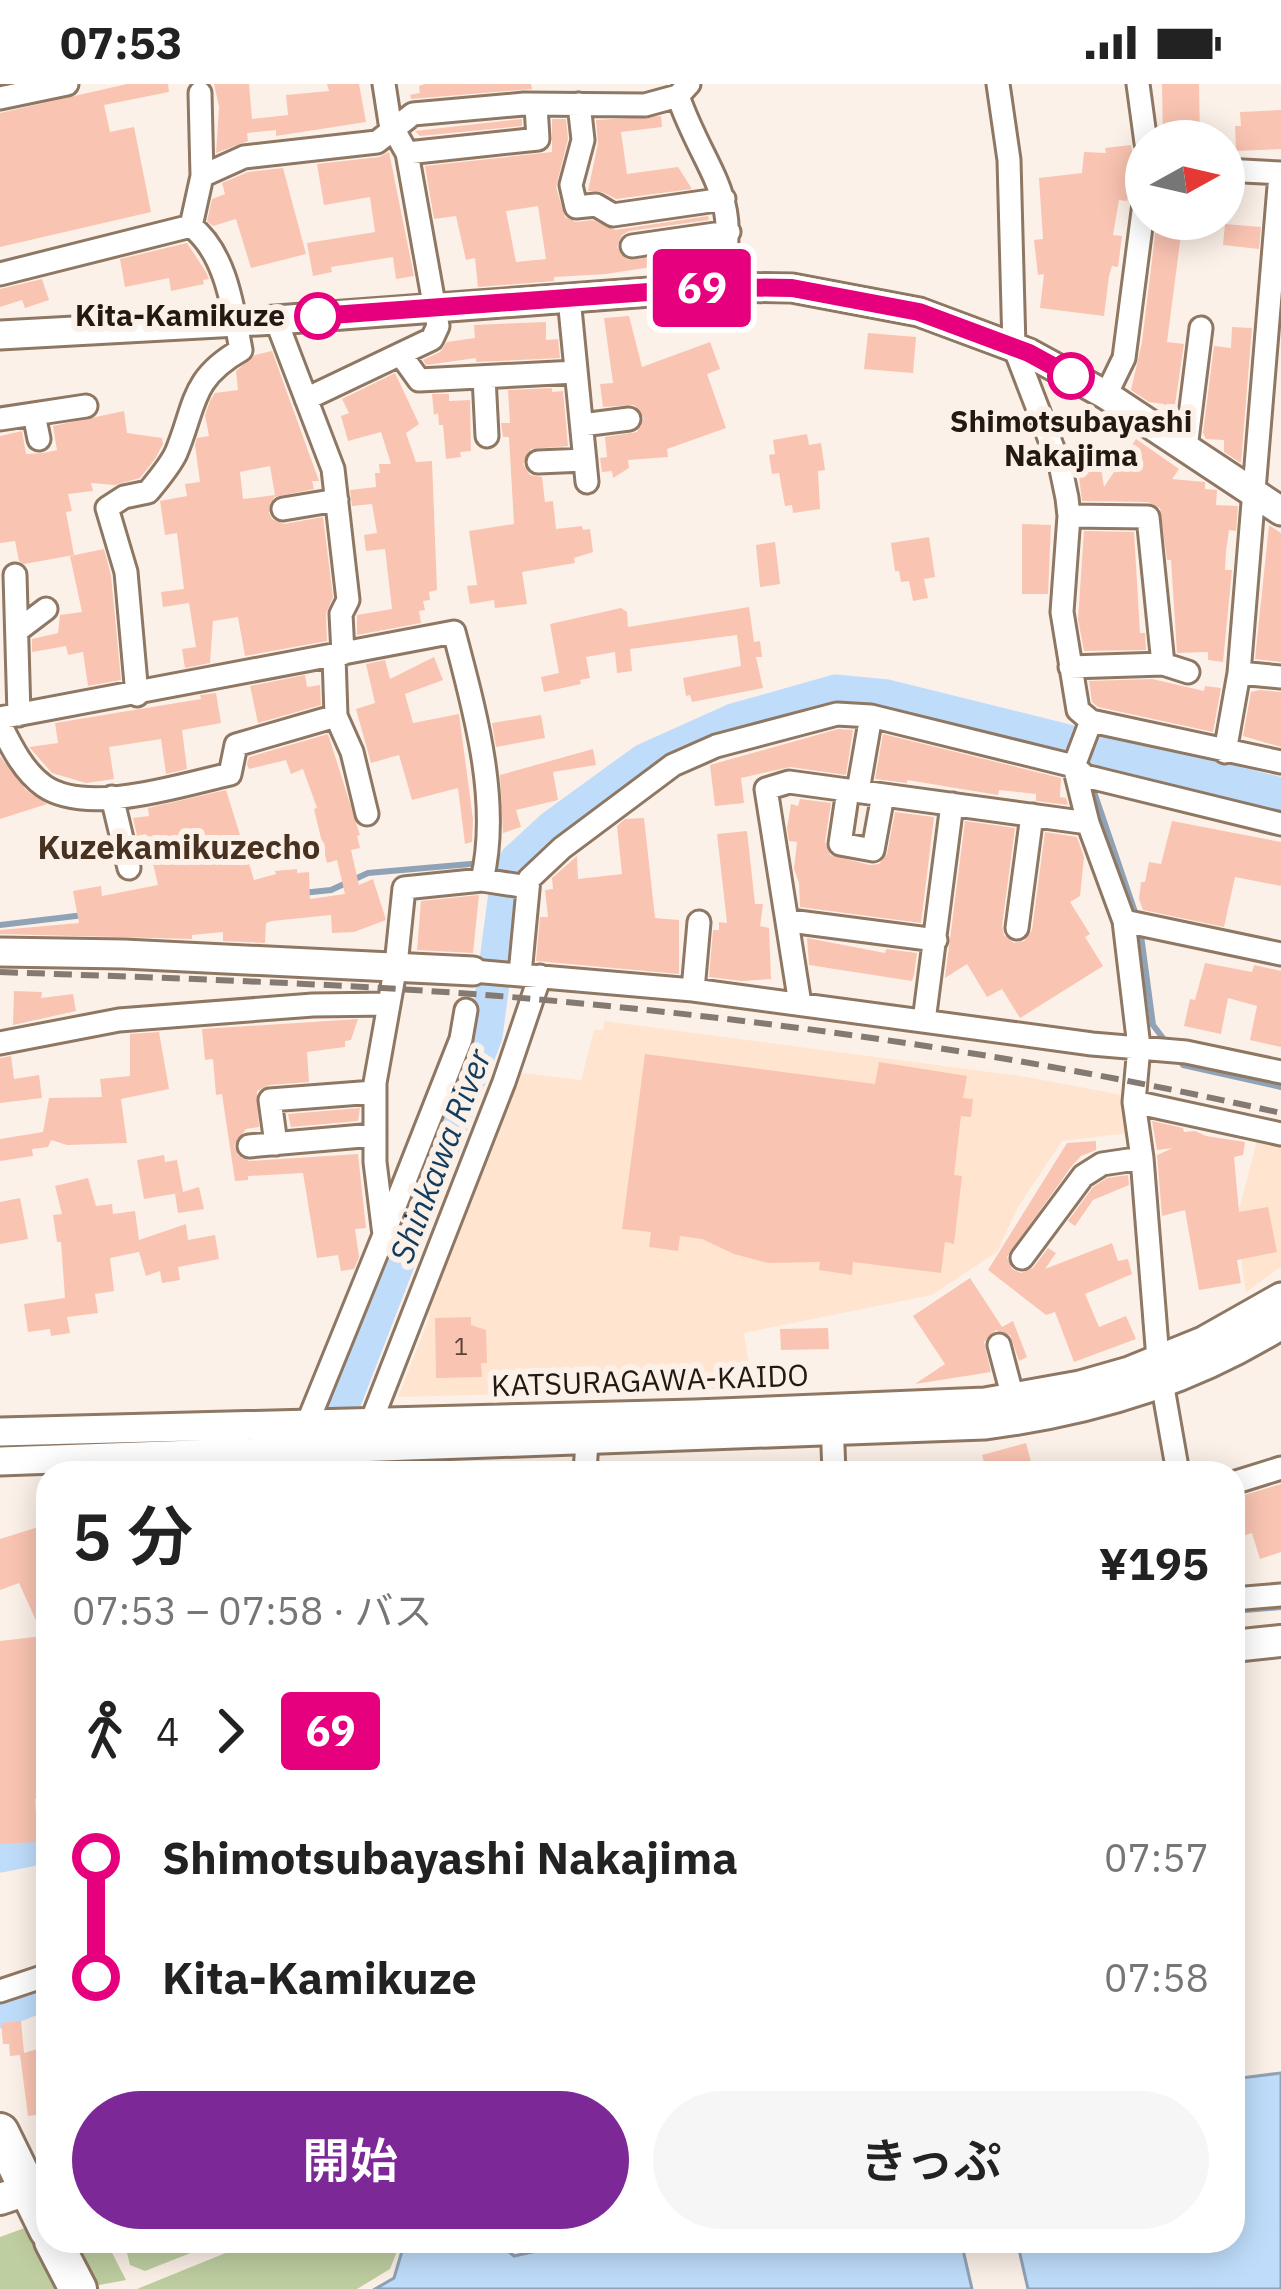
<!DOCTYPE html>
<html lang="ja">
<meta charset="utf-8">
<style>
:root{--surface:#fff;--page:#f6f6f6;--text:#222;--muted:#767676;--accent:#7c2897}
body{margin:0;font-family:"IBM Plex Sans","Noto Sans JP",sans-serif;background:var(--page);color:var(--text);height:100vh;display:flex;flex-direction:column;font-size:45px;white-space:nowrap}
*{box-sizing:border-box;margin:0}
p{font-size:39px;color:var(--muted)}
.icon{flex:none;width:66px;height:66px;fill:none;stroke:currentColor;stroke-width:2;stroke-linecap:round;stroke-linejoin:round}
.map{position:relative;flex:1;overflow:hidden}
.panel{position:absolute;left:36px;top:1377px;width:1209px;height:792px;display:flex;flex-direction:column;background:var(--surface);border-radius:36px;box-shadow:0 6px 30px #0003}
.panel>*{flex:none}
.badge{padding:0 24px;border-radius:9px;font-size:42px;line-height:78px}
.needle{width:78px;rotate:82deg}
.fabs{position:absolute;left:1125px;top:36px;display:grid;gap:24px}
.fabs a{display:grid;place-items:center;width:120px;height:120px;border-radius:50%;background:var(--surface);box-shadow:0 6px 30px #0003;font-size:60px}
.map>.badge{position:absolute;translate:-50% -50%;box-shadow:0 0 0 6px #fff}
.legs{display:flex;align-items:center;gap:18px;height:132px;padding:0 36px;font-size:39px}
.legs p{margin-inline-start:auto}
.head{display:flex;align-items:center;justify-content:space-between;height:204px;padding:0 36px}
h1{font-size:66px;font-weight:600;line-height:90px}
.cta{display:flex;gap:24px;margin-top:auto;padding:24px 36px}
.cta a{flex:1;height:138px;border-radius:72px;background:var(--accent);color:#fff;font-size:48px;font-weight:600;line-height:138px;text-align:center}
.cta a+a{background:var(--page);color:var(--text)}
ul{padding:0 36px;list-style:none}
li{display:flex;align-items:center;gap:42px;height:120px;font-size:45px}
li i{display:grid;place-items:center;width:18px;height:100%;margin:0 15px;background:currentColor}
li i::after{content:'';width:30px;height:30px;margin:-15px;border:9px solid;border-radius:50%;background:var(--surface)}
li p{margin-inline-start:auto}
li:first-child i{background:linear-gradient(#0000 50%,currentColor 0)}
li:last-child i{background:linear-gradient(currentColor 50%,#0000 0)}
.status{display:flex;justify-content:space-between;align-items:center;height:84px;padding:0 60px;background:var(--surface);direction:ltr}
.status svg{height:33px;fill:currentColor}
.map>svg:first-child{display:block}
.built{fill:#ffe5cf}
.green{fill:#becea0}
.water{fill:#bfddfb;stroke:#90a2b5;stroke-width:3}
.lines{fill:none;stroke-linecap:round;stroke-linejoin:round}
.stream{stroke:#90a2b5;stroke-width:6}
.river{stroke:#bfddfb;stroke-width:33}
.building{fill:#fac4b2;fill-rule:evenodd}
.minor-casing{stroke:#8e7763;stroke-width:27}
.tertiary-casing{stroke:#8e7763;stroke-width:33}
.secondary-casing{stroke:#8e7763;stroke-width:36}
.trunk-casing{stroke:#8e7763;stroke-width:42}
.minor{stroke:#fff;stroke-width:21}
.tertiary{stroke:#fff;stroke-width:27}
.secondary{stroke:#fff;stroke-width:30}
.trunk{stroke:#fff;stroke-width:36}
.rail{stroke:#847a72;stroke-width:6;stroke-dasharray:18 9;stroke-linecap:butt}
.line-1-casing{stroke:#fff;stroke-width:27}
.line-1{stroke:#e6007e;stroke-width:18}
.stop-1-dot{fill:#fff;stroke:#e6007e;stroke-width:6}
.labels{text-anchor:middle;stroke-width:12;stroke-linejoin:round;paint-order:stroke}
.number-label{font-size:24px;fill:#59443a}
.stop-label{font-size:30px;font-weight:bold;fill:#231912;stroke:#fcf1e8;text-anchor:end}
.street-label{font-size:30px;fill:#231912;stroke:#fcf1e8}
.neighbourhood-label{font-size:33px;font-weight:bold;fill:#473221;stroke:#fcf1e8}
.water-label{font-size:33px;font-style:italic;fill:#123c5f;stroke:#fcf1e8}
</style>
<div class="status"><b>07:53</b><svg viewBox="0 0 49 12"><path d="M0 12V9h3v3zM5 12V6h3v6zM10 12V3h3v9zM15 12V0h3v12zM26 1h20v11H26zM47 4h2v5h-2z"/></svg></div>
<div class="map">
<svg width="1281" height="2205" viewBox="0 0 1281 2205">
<rect width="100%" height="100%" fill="#fcf1e8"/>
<!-- built -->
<path class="built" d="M604,937L1027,993L1122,1011L1129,1049L1062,1057L1018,1123L997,1168L932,1211L744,1249L753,1304L398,1313L429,1234L428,1215L515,988L581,996L594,946H603Z
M1258,1053L1281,1058V1183L1246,1208L1233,1125L1240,1122Z"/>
<!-- green -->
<path class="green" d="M30,2142L48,2157H106L126,2196L78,2205H0V2153Z
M124,2157H221L145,2187L130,2181Z
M255,2157H401L390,2185L357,2205H137Z"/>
<!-- water -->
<path class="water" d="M1281,1989V2205H1028L1017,2157H1233V1995Z
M405,2157H471L476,2165L502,2162L514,2172L581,2157H961L972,2205H375L394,2194Z"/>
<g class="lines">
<!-- stream -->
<path class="stream" d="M1097,689L1104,667
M1095,702L1094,708L1136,831
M302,809L331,806L368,789L516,776
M0,841L84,831
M1140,844L1153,941L1169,962
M1177,973L1183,981L1281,1003
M1233,1527L1281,1523"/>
<!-- river -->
<path class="river" d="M255,1389V1388
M317,1389L486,952L507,794L516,776L553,742L644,676L733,636L836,607L887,612L1281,710
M0,1772L30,1766L48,1757
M0,1928L48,1909"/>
</g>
<!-- building -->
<path class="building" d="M127,0H168L169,8L104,21L110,48L134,43L151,128L0,163V29Z
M214,0H249L252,35L288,31L286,11L329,7L327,0H359L366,38L276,52V46L247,49L248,57L216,69L219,23Z
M425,0H531L532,5L411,15L410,11L420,9L419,2Z
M1162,0H1199L1200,57H1163Z
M1281,26V65L1236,67L1235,42H1241L1240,28Z
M661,32L662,43L621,48L627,90L678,83L692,105L616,115L602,108L588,107L598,59L596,36Z
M522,35V42L420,52L415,47Z
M552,35H566L568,55L556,103L565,133L576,138L593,136L615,146L708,132L709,136L629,147L622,151L617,163L628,176L711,166L709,174L606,190L554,193V197L478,203L475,174L466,176L456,132L434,135L425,82L552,68ZM538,122L546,175L516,178L506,127Z
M1131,61L1134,76L1127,117L1119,116L1113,151L1122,152L1118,183L1112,182L1109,192L1104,232L1040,224L1044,190L1038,191L1034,156L1043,155L1039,94L1082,89L1084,68L1106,69L1105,64Z
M389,68L414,192L396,195L393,173L331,183L332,188L313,192L307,159L375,148L370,113L324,121L317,80L379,73Z
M283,84L306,170L251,184L236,135L213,142L207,137L212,115L225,110L222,99L248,88Z
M1157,135H1183L1167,258L1184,260L1173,334L1163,327L1164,320L1149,318L1131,306L1142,258Z
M1225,140L1261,143L1259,165L1223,161Z
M187,159L206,188L209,195L203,196L204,200L171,207L169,194L125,203L120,175Z
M42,195L49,216L25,224L22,216L0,223V205Z
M629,232L642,283L710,258L720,285L707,290L726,344L667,365L668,373L628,376L629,384L613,394L612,387L602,388L600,374L607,373L605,353L637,348L644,334L634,321L603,323L600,300L613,299L604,234Z
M546,238V256L558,255L560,274L476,278V274L426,281L423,276L440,268L447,258L475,254L474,241Z
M1232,243L1252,244L1241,379L1224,368V356L1206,355L1203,349L1214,262L1231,264Z
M868,249L916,253L913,289L864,285Z
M272,267L319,397H312L314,405L274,413L269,429L272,435L284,440L323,433L333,513L326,530L327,557L245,572L238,533L213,537L210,579L185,584L182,565L196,563L189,519L163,523L161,508L184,505L177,449L165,451L160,417L187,412L185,400L200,398L195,361L197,354L209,352L205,331L210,317L215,309L238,306L236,287L255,271ZM270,382L275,411L243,415L240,388Z
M395,289L419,340L406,349L416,378L432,377L437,506L429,508L430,516L423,517L425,526L419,527L421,539L357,551V531L392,525L385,465L366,467L364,451L377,449L372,420L352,422L350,406L376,403L375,389H380L379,380H391L381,348L348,357L341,332L349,329L342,315Z
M552,304V308L563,307L568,362L531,365L523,380L530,391L542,393L545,418L553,417L556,445L582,442L583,446L590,445L593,468L574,474L575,479L522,488L527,520L495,524L494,516L470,520L467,502L477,501L469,447L514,440L509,353H503L501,339H510L508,306Z
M432,310H449V317L470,316L471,367L460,368L461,373L446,375L443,341H439L438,329L434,331Z
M124,327L127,349L162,354L163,360L155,375L140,394L115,401L91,399L93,407L68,410L72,427L66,428L74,471L24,480L19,477L15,457L0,459V352L22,347L26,370L43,369L57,366L53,342Z
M807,350L809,361L821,359L825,386L818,387L820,425L793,429L792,421L785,422L779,389L772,390L769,371L775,370L773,356Z
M1136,355L1179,385L1172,395L1205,398V405L1217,406L1216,421L1238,422L1236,447L1229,446L1226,468L1225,486H1232L1223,578L1208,576V568L1177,569L1171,476H1167L1160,424L1148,418L1082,417L1076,369L1098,366L1104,403Z
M1022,440L1051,441L1048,510H1022Z
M1269,441L1281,449V578L1255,575Z
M1084,447L1134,448L1140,549H1145L1146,566L1084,567L1078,535Z
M929,453L935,493L924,495L928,514L913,517L909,497L901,498L899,487H895L891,459Z
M775,458L780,500L760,503L756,461Z
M104,465L111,491L121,596L88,602L83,568L68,571L66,562L32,568V555L58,549L60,531L82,528L70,472Z
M749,523L754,558L760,557L762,573H756L763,604L692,618L690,611L686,612L683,594L741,582L737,551L630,565L632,587L617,589L615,568L586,573L590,594L580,596L581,600L544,608L541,593L559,589L550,540L621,524L627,528L628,543Z
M434,573L443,596L405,610L413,639L459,630L473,735L472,758L465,760L458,704L412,716L399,671L371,679L356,625L375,619L366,580L385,576L390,595Z
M305,591L307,603L320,601L321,621L258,639L250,602Z
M1152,595L1204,607L1205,602L1221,604L1213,648L1098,623L1092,618L1089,597Z
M1260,606L1281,608V663L1243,652L1251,608Z
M216,609L221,639L182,646L187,685L166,690L161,655L109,663L114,695L86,699L52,689L29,663L58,659L55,639L201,615L200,611Z
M541,631L545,654L496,663L492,639Z
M838,645L853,646L846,691L790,683L741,694L744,719L715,722L710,681Z
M328,650L360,751L357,752L360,764L351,766L359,801L373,795L386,836L354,848L332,849L331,831L272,837L266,839L265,859L223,857V848L192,851V855L0,850V846L79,839L73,807L101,802L102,812L158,801L146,750L137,752L133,734L149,732L148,724L226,706L254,796L276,790L275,787L297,785V789L309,788L310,815L345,810L337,776L327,779L314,725L317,724L303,685L291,690L286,676L249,685L247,680L249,673Z
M883,650L1061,694L1060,713L1066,714L1068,721L1036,717V710L999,706L998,711L907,696V699L875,695Z
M593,665L596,681L553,688L558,716L516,726L521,743L503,749L500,691Z
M0,672L26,706L47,720L0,735Z
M800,715L831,719L825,758L830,771L870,781L879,780L887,770L895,728L934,733L921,839L800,823L799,799L794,785L797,758L789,757L787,744L791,720L798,722Z
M644,734L655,834L679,836V890L536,877L540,833H548L545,806L553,805L552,794L577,772L578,795L622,790L617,742L625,735Z
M965,737L1015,744L1002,842L1004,851L1014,859L1024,857L1032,846L1045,748L1077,753L1084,773L1080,812L1070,818L1090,850L1085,853L1103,882L1020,934L1002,905L987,913L967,880L945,894Z
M1172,737L1281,758V802L1235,793L1224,843L1143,826L1139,815L1141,798H1145L1149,778L1161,780Z
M747,747L755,820H763L760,842L769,844L771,895L742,897L709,893L713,846H719V838L727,839L717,750Z
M479,811L473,869L417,866L421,817Z
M807,854L885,869L886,865L917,869L914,891L912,897L809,881Z
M1205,879L1252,888L1254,881L1281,887V963L1250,956L1257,922L1228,914L1221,950L1184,942L1190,915L1195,916Z
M14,907L42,908L41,914L73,910L76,927L13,941Z
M358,935L351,956L345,957V963L307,968L309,998L269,1001L257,1007L259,1043L246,1045L234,1062L238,1071L249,1077L358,1070L366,1144L355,1145L359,1173L354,1185L341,1187L338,1171L317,1174L303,1089L248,1092V1096L235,1097L222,1010L216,1011L213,975L205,976L202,945Z
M159,948L169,1005L121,1015L127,1059L67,1061L51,1056L48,1063L32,1065L33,1072L0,1077V1055L43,1048L49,1014L102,1013L100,995L130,992V950Z
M645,970L875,1000L879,978L967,992L963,1014L973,1015L971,1033L961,1032L954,1091L962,1092L954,1160L945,1158L941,1189L853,1178L852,1191L819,1186L820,1178L768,1179L734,1170L702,1155L680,1152L678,1167L649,1163L651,1148L622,1145Z
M11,972L14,995L39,991L42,1014L0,1019V974Z
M360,1024L358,1037L291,1043L288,1030Z
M1152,1037L1183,1044L1184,1048L1195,1047L1206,1052L1245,1058L1243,1071L1234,1073L1239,1128L1268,1123L1277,1168L1237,1176L1241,1199L1199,1206L1185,1126L1162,1132L1157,1071L1173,1064L1157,1066Z
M1096,1057V1066L1081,1072L1071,1083L1007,1173L1012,1185L1021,1189L1033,1184L1048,1164L1056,1169L1045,1185L1112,1159L1118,1177L1128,1175L1132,1190L1085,1210L1099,1243L1126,1232L1136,1255L1074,1278L1055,1228L1046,1231L988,1186L1067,1059Z
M164,1071L165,1078L177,1076L183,1108L199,1103L204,1125L178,1129L175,1110L179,1109L144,1115L137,1076Z
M1128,1091L1129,1101L1093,1116L1075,1142L1068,1137L1093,1103L1107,1094Z
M88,1094L96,1122L112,1120L113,1130L135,1127L139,1156L186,1140L188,1156L215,1151L219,1175L178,1183L180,1196L162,1199L160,1187L146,1192L139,1168L110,1174L114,1207L95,1210L98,1229L67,1233L70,1249L51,1252L50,1245L28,1248L24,1220L65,1214L61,1158H57L53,1131L62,1130L55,1102Z
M20,1114L28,1155L0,1160V1118Z
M970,1194L1002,1243L1013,1237L1027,1273L1019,1277L1010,1251L996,1246L984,1258L991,1288L915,1300L945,1280L913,1232Z
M471,1233V1241L486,1246L487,1279H481L482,1293L436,1294L435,1234Z
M828,1244L829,1265L781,1266L780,1245Z
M1026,1359L1034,1389H987L982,1371Z
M1281,1400V1468L1260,1475L1252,1449L1237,1454L1233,1419L1242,1416L1241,1412Z
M48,1440V1714L35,1715L38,1758L0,1760V1557L43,1552L19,1499L0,1506V1455Z
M21,1937L24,1969L48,1962V2026L42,2030L28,2032L20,1971L10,1972L9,1960H3L1,1939Z"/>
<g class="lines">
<defs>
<path id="minor" d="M998,0L1009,76L1014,263L1061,385L1067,414L1069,432L1062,528L1078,626L1091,637L1281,678
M1138,0L1146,59
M200,9L202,92
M678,12C705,90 747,115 717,203
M0,14L67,0
M579,20L583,56L571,101L576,123L596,121L613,131L724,115
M407,69L538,55L536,22
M1224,86L1281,89
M632,162L729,148
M0,190L191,142L202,92L244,73L377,58L413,30L524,20L645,21L678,12L689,0
M569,214L587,398
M276,236L333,385L348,516L341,530L343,570
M401,271L419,296L576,288
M484,293L487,352
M1106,311L1124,274L1146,104
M306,315L432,255L438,242L407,69L390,39L384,0
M34,330L39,355
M0,335L86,322
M582,341L629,335
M1186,364L1201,244
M538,378L585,376
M283,425L337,416
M1069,432L1148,433L1163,580L1070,583
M15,491L19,631
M17,547L46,525
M334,572L336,632L352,668L367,730
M1163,580L1188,588
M1239,589L1281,593
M137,611L126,488L107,424L124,413L148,408C157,397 170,382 176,369C196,321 190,295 241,266C233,224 226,169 191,142
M0,634L454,548C474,624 501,718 482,796
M1091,637L1074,682L1088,739L1124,837L1139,963L1134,1018L1142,1074L1158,1275L1178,1389
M0,640C11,662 23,687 44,702C87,732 181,701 230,690L236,661L336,632
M1225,668L1239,589L1280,90
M848,706L840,760L873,766L883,711
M858,707L871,632
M112,713L129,784
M790,837L936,856
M1124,837L1281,870
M1017,844L1032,731
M473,887L693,906L1092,960L1186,968L1281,988
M520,890L529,795L562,764L673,681L716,662L837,630L871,632L1074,682L1085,692L1281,740
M693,906L699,838
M800,920L766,705L789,698L1088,739
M924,937L952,720
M0,959L119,936L313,921L389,920
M1134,1018L1281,1050
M276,1060L270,1016L374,1008
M249,1062L374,1051
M384,1150L461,955L466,926
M1022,1174L1083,1092L1102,1080L1142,1074
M999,1261L1013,1314
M832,1336L834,1389
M287,1389L384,1151L375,1078V999L396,881L404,804L482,796L528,803
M351,1389L504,998L540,892
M585,1389L587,1356
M1233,1399L1281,1384
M1233,1515L1281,1511
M0,1907L48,1891"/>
<path id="tertiary" d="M0,251L276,236L717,203L792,204L919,228L1029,269L1106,311L1281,427
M0,868L124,870L473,887
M0,1348L695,1330L985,1318L1080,1301L1129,1287L1203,1257L1281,1213
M0,1377L984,1341C1089,1328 1191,1298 1281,1241"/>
<path id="secondary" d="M1233,1562L1281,1557
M0,2115L48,2099"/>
<path id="trunk" d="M0,2048L48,2146
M53,2157L78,2205"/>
</defs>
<!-- minor casing -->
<use href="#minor" class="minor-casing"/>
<!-- tertiary casing -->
<use href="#tertiary" class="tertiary-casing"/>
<!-- secondary casing -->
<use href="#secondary" class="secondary-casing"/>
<!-- trunk casing -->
<use href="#trunk" class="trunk-casing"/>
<!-- minor -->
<use href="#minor" class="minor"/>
<!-- tertiary -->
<use href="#tertiary" class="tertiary"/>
<!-- secondary -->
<use href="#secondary" class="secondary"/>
<!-- trunk -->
<use href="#trunk" class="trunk"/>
<!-- rail -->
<path class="rail" d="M0,888C166,894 333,899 499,912C762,934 1024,971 1281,1029"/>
</g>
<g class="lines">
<defs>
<path id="line-1" d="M318,232L717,203L792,204L919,228L1029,269L1071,292"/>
</defs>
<!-- line-1 casing -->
<use href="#line-1" class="line-1-casing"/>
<!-- line-1 -->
<use href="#line-1" class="line-1"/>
</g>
<!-- markers -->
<g class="stop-1-dot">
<circle cx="318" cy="232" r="21"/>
<circle cx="1071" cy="292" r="21"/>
</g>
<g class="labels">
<!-- number labels -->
<g class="number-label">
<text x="461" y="1271">1</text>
</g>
<!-- stop labels -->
<g class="stop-label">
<text x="285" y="242">Kita-Kamikuze</text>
<text x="1071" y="348" text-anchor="middle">Shimotsubayashi<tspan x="1071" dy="34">Nakajima</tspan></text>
</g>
<!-- street labels -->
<g class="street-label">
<text transform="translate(650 1297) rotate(-2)" y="10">KATSURAGAWA-KAIDO</text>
</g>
<!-- neighbourhood labels -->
<g class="neighbourhood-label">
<text x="179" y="775">Kuzekamikuzecho</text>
</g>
<!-- water labels -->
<g class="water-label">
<text transform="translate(440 1072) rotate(-69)" y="12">Shinkawa River</text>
</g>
</g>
</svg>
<div class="fabs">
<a><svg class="needle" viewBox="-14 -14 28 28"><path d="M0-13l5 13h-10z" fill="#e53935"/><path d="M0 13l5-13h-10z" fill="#767676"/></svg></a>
</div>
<b class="badge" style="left:702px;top:204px;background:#e6007e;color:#fff">69</b>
<section class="panel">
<div class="head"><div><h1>5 分</h1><p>07:53 – 07:58 · バス</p></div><b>¥195</b></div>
<div class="legs"><svg class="icon" aria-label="walk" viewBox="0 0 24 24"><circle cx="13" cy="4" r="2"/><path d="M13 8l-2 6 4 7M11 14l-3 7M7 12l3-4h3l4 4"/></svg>4<svg class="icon" aria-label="forward" viewBox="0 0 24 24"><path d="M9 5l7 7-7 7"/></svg><b class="badge" style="background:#e6007e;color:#fff">69</b></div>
<ul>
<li><i style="color:#e6007e"></i><b>Shimotsubayashi Nakajima</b><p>07:57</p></li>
<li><i style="color:#e6007e"></i><b>Kita-Kamikuze</b><p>07:58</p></li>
</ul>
<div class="cta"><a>開始</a><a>きっぷ</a></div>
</section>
</div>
